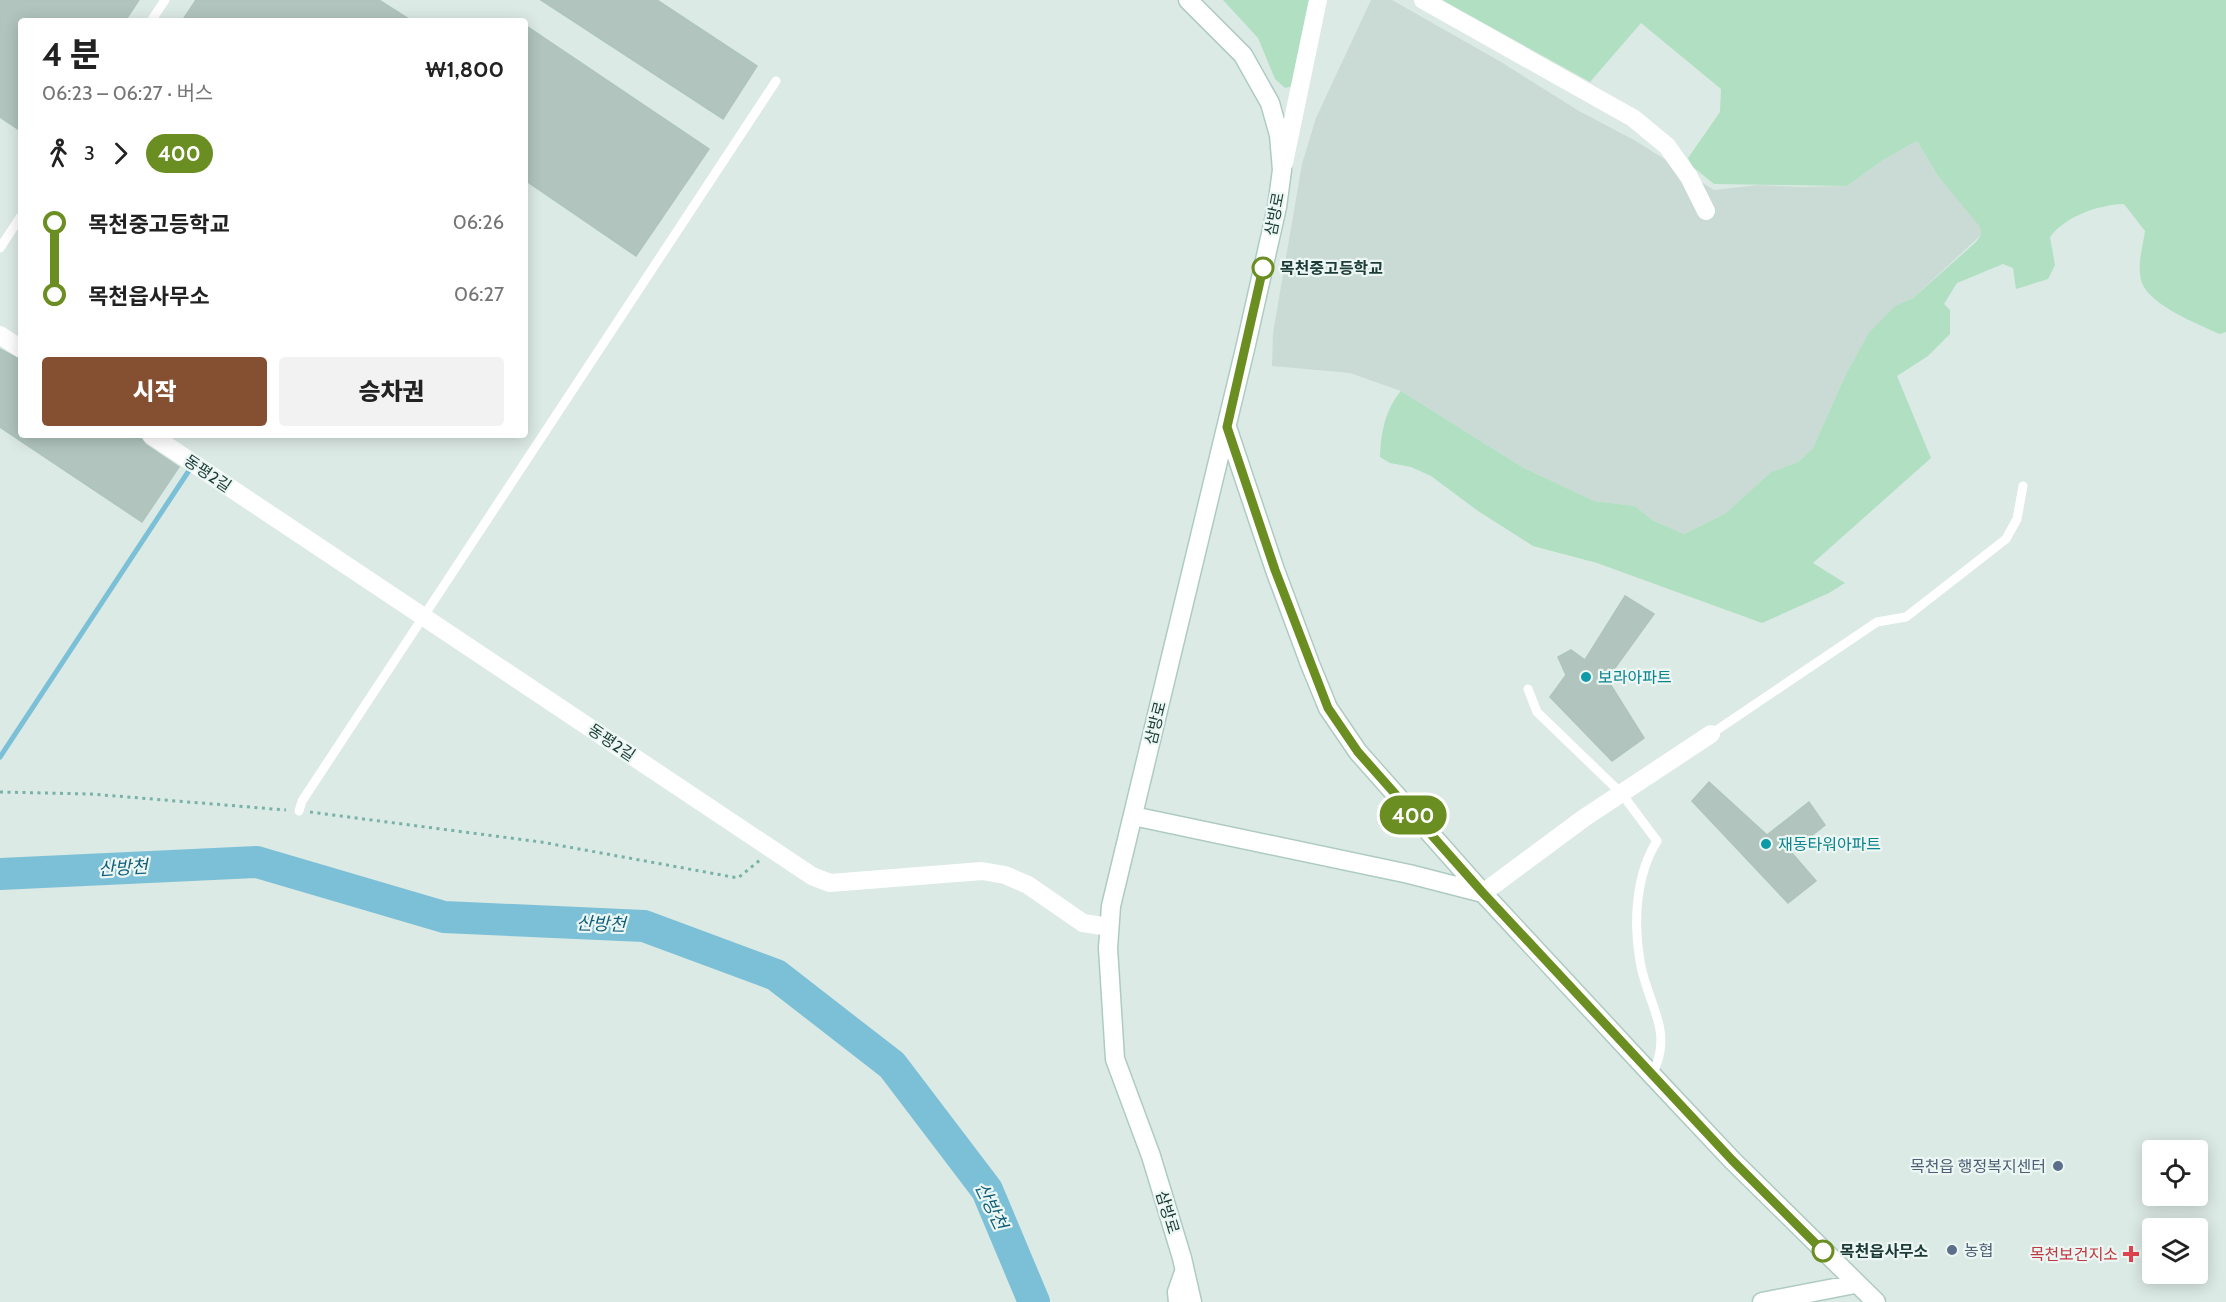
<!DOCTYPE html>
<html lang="ko">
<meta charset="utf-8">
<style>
:root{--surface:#fff;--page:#f2f2f2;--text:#222;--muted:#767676;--accent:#854f32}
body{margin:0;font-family:Cabin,"Noto Sans KR",sans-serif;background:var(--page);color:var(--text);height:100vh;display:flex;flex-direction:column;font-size:22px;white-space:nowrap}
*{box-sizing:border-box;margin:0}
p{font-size:20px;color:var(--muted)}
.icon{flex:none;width:33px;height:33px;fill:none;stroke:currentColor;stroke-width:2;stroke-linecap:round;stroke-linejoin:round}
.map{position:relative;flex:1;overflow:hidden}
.sheet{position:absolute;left:18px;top:18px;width:510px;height:420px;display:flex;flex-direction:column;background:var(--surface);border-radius:6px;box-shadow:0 3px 15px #0003}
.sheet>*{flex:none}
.badge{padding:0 12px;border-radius:20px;font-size:21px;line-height:39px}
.tools{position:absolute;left:2142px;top:1140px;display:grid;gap:12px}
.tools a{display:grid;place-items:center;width:66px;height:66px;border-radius:6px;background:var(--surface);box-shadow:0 3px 15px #0003;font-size:30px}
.map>.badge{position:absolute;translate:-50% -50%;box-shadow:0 0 0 3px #fff}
.legs{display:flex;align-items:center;gap:9px;height:66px;padding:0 24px;font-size:20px}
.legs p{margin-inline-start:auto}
.overview{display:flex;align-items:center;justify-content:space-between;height:102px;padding:0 24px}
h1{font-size:33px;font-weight:800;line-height:45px}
.action{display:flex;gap:12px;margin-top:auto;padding:12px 24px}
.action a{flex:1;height:69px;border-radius:6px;background:var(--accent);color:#fff;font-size:24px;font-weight:800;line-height:69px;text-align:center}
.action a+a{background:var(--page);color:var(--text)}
ul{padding:0 24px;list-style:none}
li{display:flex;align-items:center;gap:21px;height:72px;font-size:22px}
li i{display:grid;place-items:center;width:9px;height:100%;margin:0 8px;background:currentColor}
li i::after{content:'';width:15px;height:15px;margin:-8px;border:4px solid;border-radius:50%;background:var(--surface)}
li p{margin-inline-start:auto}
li:first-child i{background:linear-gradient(#0000 50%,currentColor 0)}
li:last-child i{background:linear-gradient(currentColor 50%,#0000 0)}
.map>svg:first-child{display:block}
.built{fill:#cadad4}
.green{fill:#b1dfc2}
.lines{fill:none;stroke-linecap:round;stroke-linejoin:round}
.stream{stroke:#7cc0d7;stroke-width:5}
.river{stroke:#7cc0d7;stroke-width:32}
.building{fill:#b1c5be;stroke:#aec4bd;stroke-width:1.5}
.secondary-casing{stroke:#aecbc3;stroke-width:21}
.path{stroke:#78b2a6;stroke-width:3;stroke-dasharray:3 4.5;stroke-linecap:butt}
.lane{stroke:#fff;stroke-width:9}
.street{stroke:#fff;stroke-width:18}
.secondary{stroke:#fff;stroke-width:18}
.line-1-casing{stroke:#fff;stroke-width:14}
.line-1{stroke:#6b8e23;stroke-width:9}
.stop-1-dot{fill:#fff;stroke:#6b8e23;stroke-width:3}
.culture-dot{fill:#0f9aa8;stroke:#ecf7f3;stroke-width:2}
.service-dot{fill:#5c6f8a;stroke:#ecf7f3;stroke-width:2}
.health-dot{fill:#e0444e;stroke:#ecf7f3;stroke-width:2}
.labels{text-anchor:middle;stroke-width:4.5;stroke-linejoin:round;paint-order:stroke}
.street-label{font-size:16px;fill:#1c3b36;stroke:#ecf7f3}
.stop-label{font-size:16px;font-weight:bold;fill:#1c3b36;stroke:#ecf7f3;text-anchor:start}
.culture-label{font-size:16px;fill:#0d838f;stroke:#ecf7f3;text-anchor:start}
.service-label{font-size:16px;fill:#4e5e75;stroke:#ecf7f3;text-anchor:end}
.health-label{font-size:16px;fill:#be3a42;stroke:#ecf7f3;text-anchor:end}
.water-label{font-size:18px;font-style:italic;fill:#115f7c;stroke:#ecf7f3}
</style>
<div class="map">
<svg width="2226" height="1302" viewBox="0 0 2226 1302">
<rect width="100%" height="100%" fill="#dceae5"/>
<!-- built -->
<path class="built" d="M1371,0H1392L1501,62L1579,111L1634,140L1714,190L1758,185L1800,187L1847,186L1883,160L1917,141L1938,176L1980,226L1981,235L1913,298L1895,306L1845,376L1813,448L1798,462L1771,472L1726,513L1684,534L1652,520L1635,506L1594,501L1522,467L1401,391L1350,373L1272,366L1273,333L1302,164L1316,118Z"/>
<!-- green -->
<path class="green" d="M1223,0H1310L1293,86L1285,88L1275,79L1258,38Z
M1442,0H2226V332L2220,334C2199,325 2150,305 2142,283C2136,267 2143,247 2145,231L2124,204C2098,205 2066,216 2050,237L2055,265L2048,279L2016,289L2013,268L2003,264L1957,283L1944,304L1950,310V334L1928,356L1897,376L1931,458L1813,563L1845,583L1829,593L1762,623L1597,563L1533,546L1478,511L1431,476L1411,467L1390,463L1380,457C1381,432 1385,410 1401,391L1522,467L1594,501L1635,506L1652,520L1684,534L1726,513L1771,472L1798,462L1813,448L1845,376L1869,333L1895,306L1913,298L1976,242L1981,235L1980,227L1938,176L1917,141L1883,160L1847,186L1714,184L1693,167L1688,158L1720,112L1721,89L1641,23L1590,82Z"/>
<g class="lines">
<!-- stream -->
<path class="stream" d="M0,757L190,469"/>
<!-- river -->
<path class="river" d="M0,874L257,862L444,917L644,926L776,975L892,1065L987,1190L1034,1302"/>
</g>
<!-- building -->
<path class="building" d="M0,0H139L125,21H21V131L0,117Z
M196,0H379L412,21H182Z
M541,0H657L757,66L723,119Z
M525,25L709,149L636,256L525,180Z
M0,349L21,360V435H139L145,444L179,467L142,522L0,427Z
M1625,596L1654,614L1607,679L1644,738L1612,761L1550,697L1566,675L1558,657L1571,650L1585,660Z
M1709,782L1767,835L1809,802L1825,825L1791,852L1816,881L1788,903L1692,801Z"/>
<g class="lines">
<defs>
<path id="secondary" d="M1188,0L1243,55L1270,103L1279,135L1282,170L1277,207L1245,349L1111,906L1108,948L1115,1059L1151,1156L1182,1258L1192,1302
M1227,427L1275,570L1310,664L1328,708L1358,752L1483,893L1652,1075L1732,1160L1876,1302
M1133,816L1409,874L1483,893
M1178,1302L1177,1292L1184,1272
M1762,1302L1855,1284"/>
</defs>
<!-- secondary casing -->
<use href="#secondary" class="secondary-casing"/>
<!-- path -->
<path class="path" d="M0,792L91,794L286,810
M310,812L541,842L738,878L760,860"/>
<!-- lane -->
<path class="lane" d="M151,21L165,0
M0,248L21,216
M1528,689L1537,712L1622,794L1657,841C1636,874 1633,922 1640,961C1647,1005 1675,1030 1652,1075
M1711,734L1877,622L1906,617L2006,539L2017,519L2023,486
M299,811L302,801L776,81"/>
<!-- street -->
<path class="street" d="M1423,0L1633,118L1667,146L1689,177L1706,211
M1284,163L1318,0
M0,335L21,349
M151,435L812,876L830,883L982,871L1005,875L1028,885L1083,923L1109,927
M1483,893L1584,818L1711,734"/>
<!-- secondary -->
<use href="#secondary" class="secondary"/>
</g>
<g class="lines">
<defs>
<path id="line-1" d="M1263,268L1227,427L1275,570L1328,708L1358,752L1483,893L1732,1160L1823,1251"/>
</defs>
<!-- line-1 casing -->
<use href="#line-1" class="line-1-casing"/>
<!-- line-1 -->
<use href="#line-1" class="line-1"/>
</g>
<!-- markers -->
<g class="stop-1-dot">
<circle cx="1263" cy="268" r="10"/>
<circle cx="1823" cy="1251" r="10"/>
</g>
<g class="culture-dot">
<circle cx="1586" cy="677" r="6"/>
<circle cx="1766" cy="844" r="6"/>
</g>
<g class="service-dot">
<circle cx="2058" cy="1166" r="6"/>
<circle cx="1952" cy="1250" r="6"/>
</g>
<path class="health-dot" d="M2128 1245h6v6h6v6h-6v6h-6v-6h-6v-6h6z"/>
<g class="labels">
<!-- street labels -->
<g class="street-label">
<text transform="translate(1274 214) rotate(-79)" y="6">삼방로</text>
<text transform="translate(208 473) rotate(34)" y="6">동평2길</text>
<text transform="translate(1155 723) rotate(-76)" y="6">삼방로</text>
<text transform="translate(612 742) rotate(34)" y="6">동평2길</text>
<text transform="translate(1168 1212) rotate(73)" y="6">삼방로</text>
</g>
<!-- stop labels -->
<g class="stop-label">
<text x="1280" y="274">목천중고등학교</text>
<text x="1840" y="1257">목천읍사무소</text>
</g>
<!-- culture labels -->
<g class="culture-label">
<text x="1598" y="683">보라아파트</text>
<text x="1778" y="850">재동타워아파트</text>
</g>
<!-- service labels -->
<g class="service-label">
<text x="2046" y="1172">목천읍 행정복지센터</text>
<text x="1964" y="1256" text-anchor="start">농협</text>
</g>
<!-- health labels -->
<g class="health-label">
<text x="2118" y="1260">목천보건지소</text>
</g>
<!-- water labels -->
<g class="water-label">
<text transform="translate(123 868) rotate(-3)" y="6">산방천</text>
<text transform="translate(601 924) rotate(2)" y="6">산방천</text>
<text transform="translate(991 1206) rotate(64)" y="6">산방천</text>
</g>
</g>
</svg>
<div class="tools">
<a><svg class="icon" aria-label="locate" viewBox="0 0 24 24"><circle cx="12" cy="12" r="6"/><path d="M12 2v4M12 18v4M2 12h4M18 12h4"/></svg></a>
<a><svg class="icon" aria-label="layers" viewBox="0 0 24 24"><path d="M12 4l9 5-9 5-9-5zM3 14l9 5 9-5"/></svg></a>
</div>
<b class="badge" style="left:1413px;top:815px;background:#6b8e23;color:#fff">400</b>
<section class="sheet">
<div class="overview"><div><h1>4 분</h1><p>06:23 – 06:27 · 버스</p></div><b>₩1,800</b></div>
<div class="legs"><svg class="icon" aria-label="walk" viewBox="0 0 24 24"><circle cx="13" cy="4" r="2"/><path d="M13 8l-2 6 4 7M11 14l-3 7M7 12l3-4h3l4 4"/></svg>3<svg class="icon" aria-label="forward" viewBox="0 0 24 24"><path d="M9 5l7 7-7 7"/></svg><b class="badge" style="background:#6b8e23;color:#fff">400</b></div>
<ul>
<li><i style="color:#6b8e23"></i><b>목천중고등학교</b><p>06:26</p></li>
<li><i style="color:#6b8e23"></i><b>목천읍사무소</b><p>06:27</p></li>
</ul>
<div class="action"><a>시작</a><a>승차권</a></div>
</section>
</div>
